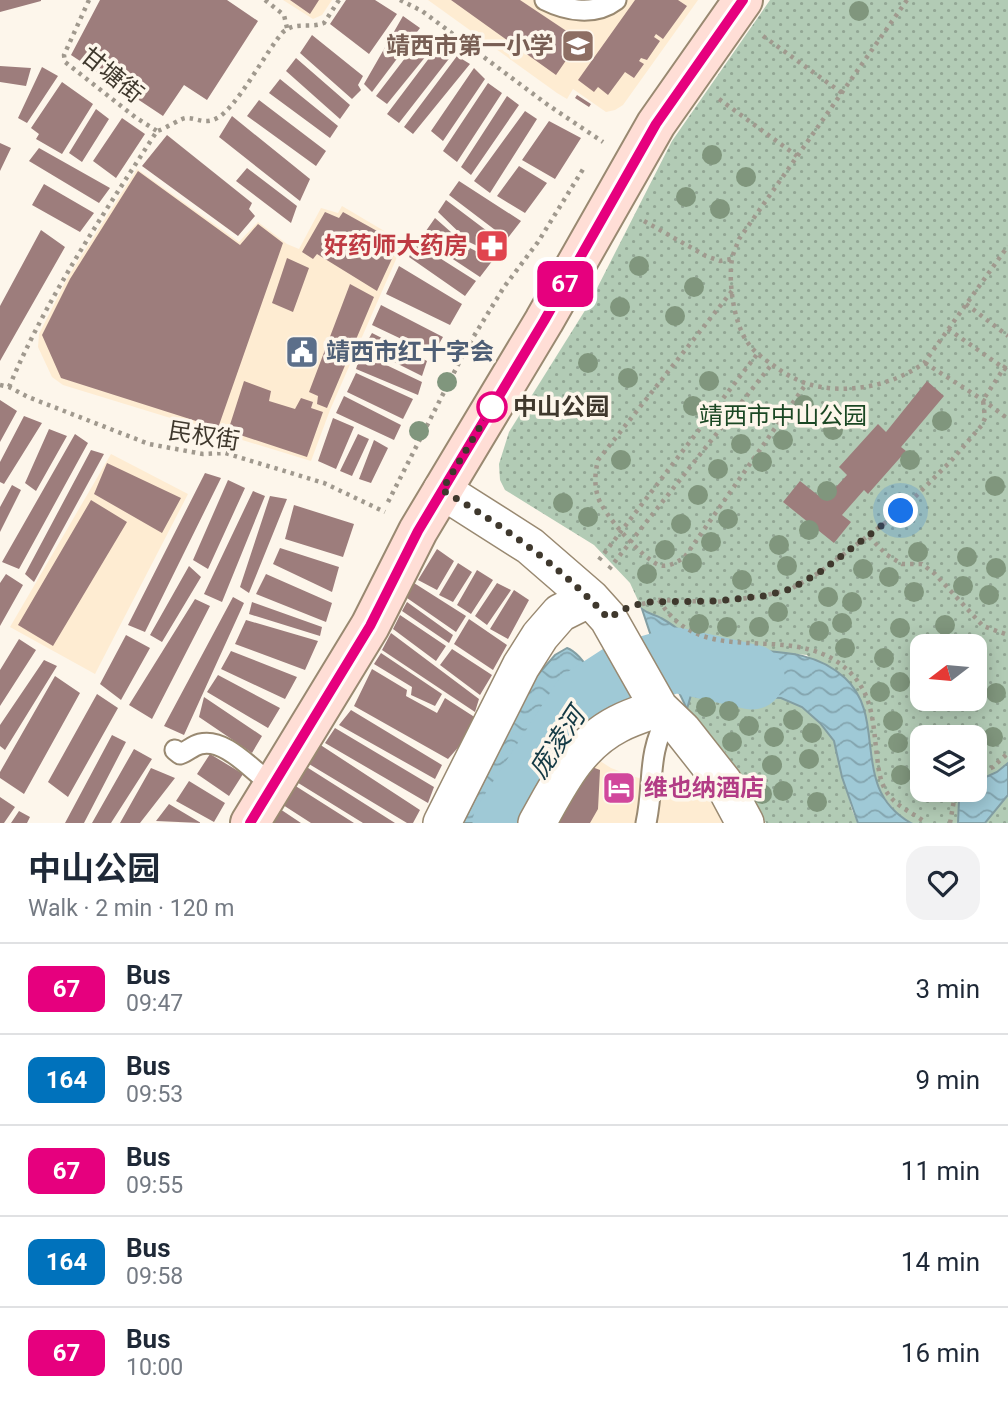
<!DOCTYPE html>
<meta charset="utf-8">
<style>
:root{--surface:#fff;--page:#f2f2f3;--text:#1f2937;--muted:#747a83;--line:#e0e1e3}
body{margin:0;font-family:Roboto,"Noto Sans SC",sans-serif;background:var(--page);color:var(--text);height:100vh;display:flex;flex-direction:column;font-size:26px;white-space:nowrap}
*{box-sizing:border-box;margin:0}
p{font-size:23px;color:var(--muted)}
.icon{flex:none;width:38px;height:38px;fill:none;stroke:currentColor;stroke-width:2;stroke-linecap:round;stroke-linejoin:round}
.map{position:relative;height:823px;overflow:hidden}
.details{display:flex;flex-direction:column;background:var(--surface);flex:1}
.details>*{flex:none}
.badge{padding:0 14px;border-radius:10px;font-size:24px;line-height:46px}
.needle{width:46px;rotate:254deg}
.buttons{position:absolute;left:910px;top:634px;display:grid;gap:14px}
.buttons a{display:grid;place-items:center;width:77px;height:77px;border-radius:14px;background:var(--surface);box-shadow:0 4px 18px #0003;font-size:35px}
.you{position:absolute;width:35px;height:35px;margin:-18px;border:5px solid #fff;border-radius:50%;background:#1a73e8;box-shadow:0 0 0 10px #1a73e833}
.map>.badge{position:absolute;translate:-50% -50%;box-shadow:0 0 0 4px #fff}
.round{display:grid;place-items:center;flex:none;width:74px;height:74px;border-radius:21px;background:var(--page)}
.summary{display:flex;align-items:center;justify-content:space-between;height:119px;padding:0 28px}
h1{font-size:33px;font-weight:700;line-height:52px}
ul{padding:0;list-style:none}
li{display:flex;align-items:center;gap:21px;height:91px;padding:0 28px;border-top:2px solid var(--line)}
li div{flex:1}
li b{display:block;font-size:26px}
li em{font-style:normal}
li .badge{min-width:77px;font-weight:700;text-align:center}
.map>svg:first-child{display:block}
.built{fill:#feecd2}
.park{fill:url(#park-dots);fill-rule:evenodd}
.water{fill:url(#water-waves);stroke:#829ea3;stroke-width:2}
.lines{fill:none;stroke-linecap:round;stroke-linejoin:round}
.river{stroke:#9fc9d6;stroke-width:65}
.building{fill:#9d7d7c}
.lane-casing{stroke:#998971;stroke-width:23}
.street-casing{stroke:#998971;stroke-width:40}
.secondary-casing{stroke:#998971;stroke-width:42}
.path{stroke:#a0998e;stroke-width:4.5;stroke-dasharray:3.5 5;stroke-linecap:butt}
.lane{stroke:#fff;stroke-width:19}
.street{stroke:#fff;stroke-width:37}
.secondary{stroke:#ffded6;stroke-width:38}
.tree{fill:#80967d}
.line-casing{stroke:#fff;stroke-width:16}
.line{stroke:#e6007e;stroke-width:10}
.walk{stroke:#3f382d;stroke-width:7;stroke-dasharray:0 12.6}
.stop-dot{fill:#fff;stroke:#e6007e;stroke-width:3.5}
.labels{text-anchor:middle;stroke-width:7;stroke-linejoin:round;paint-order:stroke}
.education-label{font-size:24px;font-weight:bold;fill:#785e54;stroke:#fdf6eb;text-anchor:end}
.street-label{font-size:24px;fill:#3f382d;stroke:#fdf6eb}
.health-label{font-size:24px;font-weight:bold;fill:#be3a42;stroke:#fdf6eb;text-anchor:end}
.service-label{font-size:24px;font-weight:bold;fill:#4e5e75;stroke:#fdf6eb;text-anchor:start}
.stop-label{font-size:24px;font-weight:bold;fill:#3f382d;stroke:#fdf6eb;text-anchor:start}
.park-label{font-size:24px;fill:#1a4723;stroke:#fdf6eb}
.hotel-label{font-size:24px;font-weight:bold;fill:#b23c85;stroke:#fdf6eb;text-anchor:start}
.water-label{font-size:26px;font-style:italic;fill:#133944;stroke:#fdf6eb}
</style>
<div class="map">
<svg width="1008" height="823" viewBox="0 0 1008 823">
<defs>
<pattern id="park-dots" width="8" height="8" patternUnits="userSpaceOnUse" patternTransform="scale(1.75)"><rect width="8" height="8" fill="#b2cbb5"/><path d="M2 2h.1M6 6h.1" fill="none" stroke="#92a694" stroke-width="1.8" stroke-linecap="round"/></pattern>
<pattern id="water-waves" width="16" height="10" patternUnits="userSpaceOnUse" patternTransform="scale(1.75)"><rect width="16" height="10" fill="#9fc9d6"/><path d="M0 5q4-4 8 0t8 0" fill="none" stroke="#83a4ae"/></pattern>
</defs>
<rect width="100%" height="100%" fill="#fdf6eb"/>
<!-- built -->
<path class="built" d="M283,0H332L322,15L313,19Z
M428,0H698L623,105L615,110L606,112L573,89L567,99L557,93Z
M137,169L239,242L258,222L287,244L299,249L321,208L338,213L342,206L391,235L389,240L401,248L330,410L311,461L63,385L52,377L38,347L39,334L68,277Z
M111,454L188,494L95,674L10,627Z
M597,759L611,768L632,776L706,798L722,814L727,823H546Z"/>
<!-- park -->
<path class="park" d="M770,0H1008V763L997,772L975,782V737H922V789H964L959,800L958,823H911L899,816L880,792L874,776L866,725L807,655L706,645L693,639L660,617L651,616L642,609L630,583L594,545L505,490L500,480L499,464L509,432L589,304L672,141ZM922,646H975V698H922Z
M702,690L742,696L781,698L802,707L820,723L834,741L852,810L858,823H766L725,752L701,728L687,709L691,695Z
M1008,795V823H985L1005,797Z"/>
<!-- water -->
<path class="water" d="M642,609C650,615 654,614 661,618C677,626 689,641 707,645C755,656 806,642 845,678C889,719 848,787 911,823H858L842,777L834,741L820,723L802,707L781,698L742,696L718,691L702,690L691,695L687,709L650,633Z
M567,648C582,653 605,689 599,706C596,714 587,719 582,726C558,755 540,791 521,823H463L535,678L555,655Z
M1008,763V795L985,823H958L959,800L964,789H975V782L997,772Z"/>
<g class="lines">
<!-- river -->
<path class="river" d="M505,823L584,700L621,676L676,660L752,677"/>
</g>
<!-- building -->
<path class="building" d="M0,0H41V1L0,12Z
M100,0H227L258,21L207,100L184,85L163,116L71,55Z
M290,0H319L310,14Z
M346,0H375L397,14L369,54L330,24Z
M451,0H520L580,40L556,75Z
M635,0H678L687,6L663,39L656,34L654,37L660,41L647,60L641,58L639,61L644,64L634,78L625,72L608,95L598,87L594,92L578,80Z
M403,16L420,28L372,92L364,84Z
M425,32L439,40L387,104L376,96Z
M312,35L363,76L358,85L361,90L352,99L300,53Z
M442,41L455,51L399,123L387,114Z
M457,56L470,64L413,134L404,127Z
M296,58L350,105L340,119L286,71Z
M0,66L31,68L26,86L0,82Z
M42,67L58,76L27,123L18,118Z
M474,68L485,79L443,141L431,131Z
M280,79L338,126L330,138L269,93Z
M62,82L93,104L62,154L36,139L39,134L31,128Z
M488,83L502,93L457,162L443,151Z
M577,95L591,104L589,107L575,98Z
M507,96L519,105L471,175L461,167Z
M259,100L326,151L316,166L247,116Z
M96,109L109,119L82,162L69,153Z
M525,111L537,119L490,193L474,181Z
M232,116L310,179L300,201L219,137Z
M122,118L145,134L116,178L93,161Z
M549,121L581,138L555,179L522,160Z
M167,135L252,203L249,209L255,216L238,236L142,166Z
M0,143L11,148L0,171Z
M39,148L110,188L99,203L29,161Z
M519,166L547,183L525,213L497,196Z
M247,168L297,206L291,223L236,181Z
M138,171L240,245L258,224L283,243L218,428L61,378L42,335L70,279Z
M459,181L521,221L507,239L449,195Z
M44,184L94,213L80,232L32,205Z
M446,200L503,243L496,255L469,242L438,212Z
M325,212L339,218L343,212L386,236L384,241L397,248L377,291L317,254L313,259L302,252Z
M435,218L468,247L493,260L480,277L421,238Z
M41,230L65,247L0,361V306Z
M416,243L476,281L465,296L409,257Z
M287,258L309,268L293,312L272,303Z
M399,266L462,304L450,325L386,294Z
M350,284L374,297L327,408L317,404L318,396L309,392Z
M381,305L443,337L433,354L372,325Z
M372,333L427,361L422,376L364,347Z
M361,353L422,382L418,395L356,369Z
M356,373L413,399L403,419L347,392Z
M244,381L271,391L269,401L295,409L301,398L313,402L311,408L323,412L307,457L228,431Z
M927,381L944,396L901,447L906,451L868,494L864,490L842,515L851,522L834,543L783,502L800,481L824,500L847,475L839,467L878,424L886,432Z
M344,396L401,425L394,440L336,413Z
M0,400L17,411L0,442Z
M24,416L42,423L4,484L0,482V462Z
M333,418L354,427L336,469L318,461Z
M49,429L67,436L36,491L25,483Z
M75,434L88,443L19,569L2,562Z
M358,434L369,439L352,476L340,471Z
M374,440L388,448L371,483L359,479Z
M91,450L104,454L34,582L25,574Z
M107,463L181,498L162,533L94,494Z
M205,473L221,478L145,632L128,625Z
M228,480L245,488L208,569L193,560Z
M12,485L21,490L0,532V507Z
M253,491L265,496L222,602L204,594Z
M270,496L287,499L249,593L240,587Z
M91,500L127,522L53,646L18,625Z
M294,505L354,524L343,557L285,539Z
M280,548L339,567L332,592L273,564Z
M437,549L454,561L437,590L418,580Z
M458,563L472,572L453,602L439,595Z
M189,566L201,577L162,642L150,635Z
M477,570L493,580L471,614L457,605Z
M6,574L23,585L0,626V583Z
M266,574L332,603L326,622L256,594Z
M414,583L466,616L456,632L407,598Z
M497,583L511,590L487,625L475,616Z
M514,590L529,600L508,639L490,629Z
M233,597L244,603L184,735L164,726Z
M195,599L210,606L152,719L129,705Z
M252,602L322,627L320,636L249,614Z
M407,602L453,635L449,643L402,611Z
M400,615L446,646L436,661L393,629Z
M469,619L507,645L493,670L454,644Z
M246,620L318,641L305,670L235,644Z
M391,633L479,699L475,712L382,650Z
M126,635L150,648L121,700L100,684Z
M19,639L36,650L0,706V670Z
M452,649L492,675L480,695L440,665Z
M231,651L297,677L285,699L221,669Z
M381,653L442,694L435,706L411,695L412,687L374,664Z
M44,660L57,666L5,750L0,746V725Z
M372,669L407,690L406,696L437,713L445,698L476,718V727L448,759L354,706Z
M218,675L280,708L268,728L207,692Z
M55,676L80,693L24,794L0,778V772Z
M97,694L118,708L68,797L48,782Z
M204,697L262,736L252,753L199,717Z
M351,710L442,765L435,779L339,725Z
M335,728L434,787L428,803L325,743Z
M112,735L126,742L84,823H65Z
M319,744L420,810L413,823H407L309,764Z
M134,749L152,759L111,823H92Z
M210,754L243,774L229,796L197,774Z
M584,764L600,770L598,809L590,823H552Z
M305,766L395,823H363L295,781Z
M151,768L175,778L140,823H120Z
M189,781L225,803L214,822L176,801Z
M294,785L354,823H311L283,805Z
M0,797L15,807L4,823H0Z
M169,804L201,823L156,821Z
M280,809L301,823H273Z
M19,811L30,817L27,823H11Z"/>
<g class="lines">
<defs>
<path id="lane" d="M545,0C567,11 595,16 616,0
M175,750L180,754C187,752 192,746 200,744C223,738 247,765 264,778
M646,823C655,781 646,756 668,716"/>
<path id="street" d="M442,490L530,546L590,598L608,618L659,708L682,730L723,782L745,823
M442,823L521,666L540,636L560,613L590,598
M537,823C559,784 577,745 618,724C631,717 645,713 659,708"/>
<path id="secondary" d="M250,823L370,626L418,531L544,321L656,124L743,0"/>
</defs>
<!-- lane casing -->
<use href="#lane" class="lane-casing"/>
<!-- street casing -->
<use href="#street" class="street-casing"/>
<!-- secondary casing -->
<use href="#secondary" class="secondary-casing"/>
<!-- path -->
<path class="path" d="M89,0L64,55L65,62L135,117L157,131
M265,0L284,15L287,28
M400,0L422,11L548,105L603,142
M907,0L739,239C737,245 733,253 732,259C728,283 734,324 748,343C754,352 764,359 773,365C782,372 794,379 805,383C843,396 893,386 924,363L1008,246
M763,36L842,93
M719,99L797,156
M644,221L706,256L720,261L731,259
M732,291L598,460C595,473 594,484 598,497C603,514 643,559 659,565C668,568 676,562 684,558L806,384
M966,304L1008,336
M948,329L1008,371
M925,363L983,400L1008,419
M0,385L9,387L28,397L149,444L203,454L225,453L324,483L385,512
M9,387C48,295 103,215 157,131C165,129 181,118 186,118C198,118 205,125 217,118C237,108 266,51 283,32C296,21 309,29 324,23L339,0
M388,502L466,349L504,287L538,242L585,166
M869,537L887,555L902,564H922L935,574L983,626L1008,635
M599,560L758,353
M609,569L772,364
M659,600C701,670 782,623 839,663C876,690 872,723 878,764C879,774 882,786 888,794C898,808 914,813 926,823
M642,604L659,600L716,602L763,596L791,589L820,572L901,511L950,462L982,425L985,418L983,400L1008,362
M975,775L993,767L1008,753
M950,823L956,789"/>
<!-- lane -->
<use href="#lane" class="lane"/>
<!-- street -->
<use href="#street" class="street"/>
<!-- secondary -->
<use href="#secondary" class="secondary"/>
</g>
<!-- trees -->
<g class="tree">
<circle cx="859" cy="11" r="10"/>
<circle cx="712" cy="155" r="10"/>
<circle cx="746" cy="177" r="10"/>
<circle cx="686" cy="197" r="10"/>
<circle cx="720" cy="209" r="10"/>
<circle cx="639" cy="266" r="10"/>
<circle cx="694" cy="287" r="10"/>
<circle cx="620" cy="307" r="10"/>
<circle cx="675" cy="316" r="10"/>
<circle cx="588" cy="363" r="10"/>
<circle cx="628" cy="378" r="10"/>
<circle cx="709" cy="381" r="10"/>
<circle cx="447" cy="382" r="10"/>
<circle cx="804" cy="405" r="10"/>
<circle cx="693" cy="406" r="10"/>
<circle cx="755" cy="416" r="10"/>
<circle cx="942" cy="421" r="10"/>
<circle cx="833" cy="430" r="10"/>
<circle cx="419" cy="431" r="10"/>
<circle cx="783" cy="440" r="10"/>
<circle cx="741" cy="444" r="10"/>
<circle cx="621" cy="460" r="10"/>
<circle cx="910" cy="460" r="10"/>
<circle cx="762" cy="462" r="10"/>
<circle cx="718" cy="469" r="10"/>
<circle cx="995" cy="486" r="10"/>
<circle cx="827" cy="491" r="10"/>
<circle cx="698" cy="495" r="10"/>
<circle cx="563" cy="503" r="10"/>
<circle cx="588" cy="517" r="10"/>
<circle cx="728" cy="519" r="10"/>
<circle cx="681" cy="524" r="10"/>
<circle cx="809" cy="530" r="10"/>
<circle cx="711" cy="542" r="10"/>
<circle cx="779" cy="545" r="10"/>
<circle cx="665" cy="550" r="10"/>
<circle cx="918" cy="552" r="10"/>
<circle cx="967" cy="557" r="10"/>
<circle cx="692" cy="563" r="10"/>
<circle cx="787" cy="566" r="10"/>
<circle cx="996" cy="568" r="10"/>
<circle cx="863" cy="569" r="10"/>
<circle cx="647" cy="574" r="10"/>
<circle cx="889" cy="577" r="10"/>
<circle cx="742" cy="580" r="10"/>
<circle cx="963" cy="586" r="10"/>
<circle cx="914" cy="592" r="10"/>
<circle cx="989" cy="595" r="10"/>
<circle cx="828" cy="597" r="10"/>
<circle cx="852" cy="602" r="10"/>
<circle cx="778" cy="612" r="10"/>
<circle cx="842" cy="623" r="10"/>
<circle cx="699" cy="624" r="10"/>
<circle cx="945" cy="625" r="10"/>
<circle cx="727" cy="627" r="10"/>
<circle cx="759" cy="627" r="10"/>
<circle cx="900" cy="628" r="10"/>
<circle cx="819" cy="631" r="10"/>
<circle cx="845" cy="648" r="10"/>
<circle cx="884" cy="658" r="10"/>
<circle cx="900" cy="682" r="10"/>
<circle cx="880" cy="692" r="10"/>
<circle cx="996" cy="693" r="10"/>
<circle cx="706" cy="707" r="10"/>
<circle cx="729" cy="711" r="10"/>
<circle cx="793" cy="720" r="10"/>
<circle cx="893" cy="721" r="10"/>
<circle cx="749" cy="726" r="10"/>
<circle cx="812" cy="733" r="10"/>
<circle cx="774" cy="737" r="10"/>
<circle cx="993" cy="737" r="10"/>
<circle cx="732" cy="742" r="10"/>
<circle cx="898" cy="743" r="10"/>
<circle cx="809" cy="759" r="10"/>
<circle cx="772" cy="765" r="10"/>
<circle cx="901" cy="775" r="10"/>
<circle cx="783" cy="791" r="10"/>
<circle cx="762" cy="794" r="10"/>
<circle cx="817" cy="802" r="10"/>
</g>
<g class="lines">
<defs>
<path id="line" d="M250,823L370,626L418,531L544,321L656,124L743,0"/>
</defs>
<!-- line casing -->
<use href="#line" class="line-casing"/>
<!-- line -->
<use href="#line" class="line"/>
<!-- walk -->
<path class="walk" d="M492,407L442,490C504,526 560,566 608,618L627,608L646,602L716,601L763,596L791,589L820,572L901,511"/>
</g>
<!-- icons -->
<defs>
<symbol id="school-square" viewBox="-11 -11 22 22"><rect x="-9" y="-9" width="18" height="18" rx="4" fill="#8d6e63" stroke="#fdf6eb"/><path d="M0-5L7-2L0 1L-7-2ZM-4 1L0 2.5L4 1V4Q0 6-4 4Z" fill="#fff"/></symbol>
<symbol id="pharmacy-square" viewBox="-11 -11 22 22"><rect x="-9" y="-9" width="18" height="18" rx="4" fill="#e0444e" stroke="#fdf6eb"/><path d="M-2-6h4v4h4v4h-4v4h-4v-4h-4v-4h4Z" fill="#fff"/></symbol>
<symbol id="civic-square" viewBox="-11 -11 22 22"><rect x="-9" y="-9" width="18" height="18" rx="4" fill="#5c6f8a" stroke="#fdf6eb"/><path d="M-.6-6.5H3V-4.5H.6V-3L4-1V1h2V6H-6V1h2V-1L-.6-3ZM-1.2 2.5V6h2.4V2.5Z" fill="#fff"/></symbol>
<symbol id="hotel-square" viewBox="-11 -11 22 22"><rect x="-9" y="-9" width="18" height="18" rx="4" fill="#d1479c" stroke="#fdf6eb"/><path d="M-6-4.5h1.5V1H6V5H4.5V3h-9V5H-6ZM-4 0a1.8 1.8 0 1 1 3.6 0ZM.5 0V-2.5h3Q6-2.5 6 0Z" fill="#fff"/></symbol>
</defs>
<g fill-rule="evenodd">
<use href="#school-square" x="559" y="27" width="38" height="38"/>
<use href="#pharmacy-square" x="473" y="227" width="38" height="38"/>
<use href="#civic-square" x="283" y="333" width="38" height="38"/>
<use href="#hotel-square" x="600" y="769" width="38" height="38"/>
</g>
<!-- markers -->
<circle class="stop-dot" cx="492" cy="407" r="14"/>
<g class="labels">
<!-- education labels -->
<g class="education-label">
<text x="554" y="54">靖西市第一小学</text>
</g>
<!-- street labels -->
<g class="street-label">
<text transform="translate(112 75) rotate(39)" y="8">甘塘街</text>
<text transform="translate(204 436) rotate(9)" y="8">民权街</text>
</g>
<!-- health labels -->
<g class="health-label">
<text x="468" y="254">好药师大药房</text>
</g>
<!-- service labels -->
<g class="service-label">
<text x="326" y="360">靖西市红十字会</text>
</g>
<!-- stop labels -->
<g class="stop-label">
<text x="513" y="415">中山公园</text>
</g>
<!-- park labels -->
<g class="park-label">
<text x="783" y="424">靖西市中山公园</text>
</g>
<!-- hotel labels -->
<g class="hotel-label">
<text x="644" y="796">维也纳酒店</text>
</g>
<!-- water labels -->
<g class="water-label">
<text transform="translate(557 743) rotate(-57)" y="9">庞凌河</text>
</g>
</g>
</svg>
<div class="buttons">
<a><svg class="needle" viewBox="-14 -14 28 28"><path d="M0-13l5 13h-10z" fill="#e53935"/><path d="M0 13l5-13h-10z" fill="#747a83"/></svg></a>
<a><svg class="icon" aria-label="layers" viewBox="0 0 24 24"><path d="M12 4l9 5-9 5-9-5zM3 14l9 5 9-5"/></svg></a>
</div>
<div class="you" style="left:901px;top:511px"></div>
<b class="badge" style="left:565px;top:284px;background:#e6007e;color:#fff">67</b>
</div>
<section class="details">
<div class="summary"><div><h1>中山公园</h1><p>Walk · 2 min · 120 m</p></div><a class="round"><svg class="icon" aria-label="heart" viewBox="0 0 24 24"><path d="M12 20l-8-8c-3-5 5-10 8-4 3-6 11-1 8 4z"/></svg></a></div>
<ul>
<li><span class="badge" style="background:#e6007e;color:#fff">67</span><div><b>Bus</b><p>09:47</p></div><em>3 min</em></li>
<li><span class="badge" style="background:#0072bc;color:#fff">164</span><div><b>Bus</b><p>09:53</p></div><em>9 min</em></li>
<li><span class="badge" style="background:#e6007e;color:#fff">67</span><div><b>Bus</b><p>09:55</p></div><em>11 min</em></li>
<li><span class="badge" style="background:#0072bc;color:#fff">164</span><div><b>Bus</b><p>09:58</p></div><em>14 min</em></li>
<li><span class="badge" style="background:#e6007e;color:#fff">67</span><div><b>Bus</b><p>10:00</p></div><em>16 min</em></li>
</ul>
</section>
